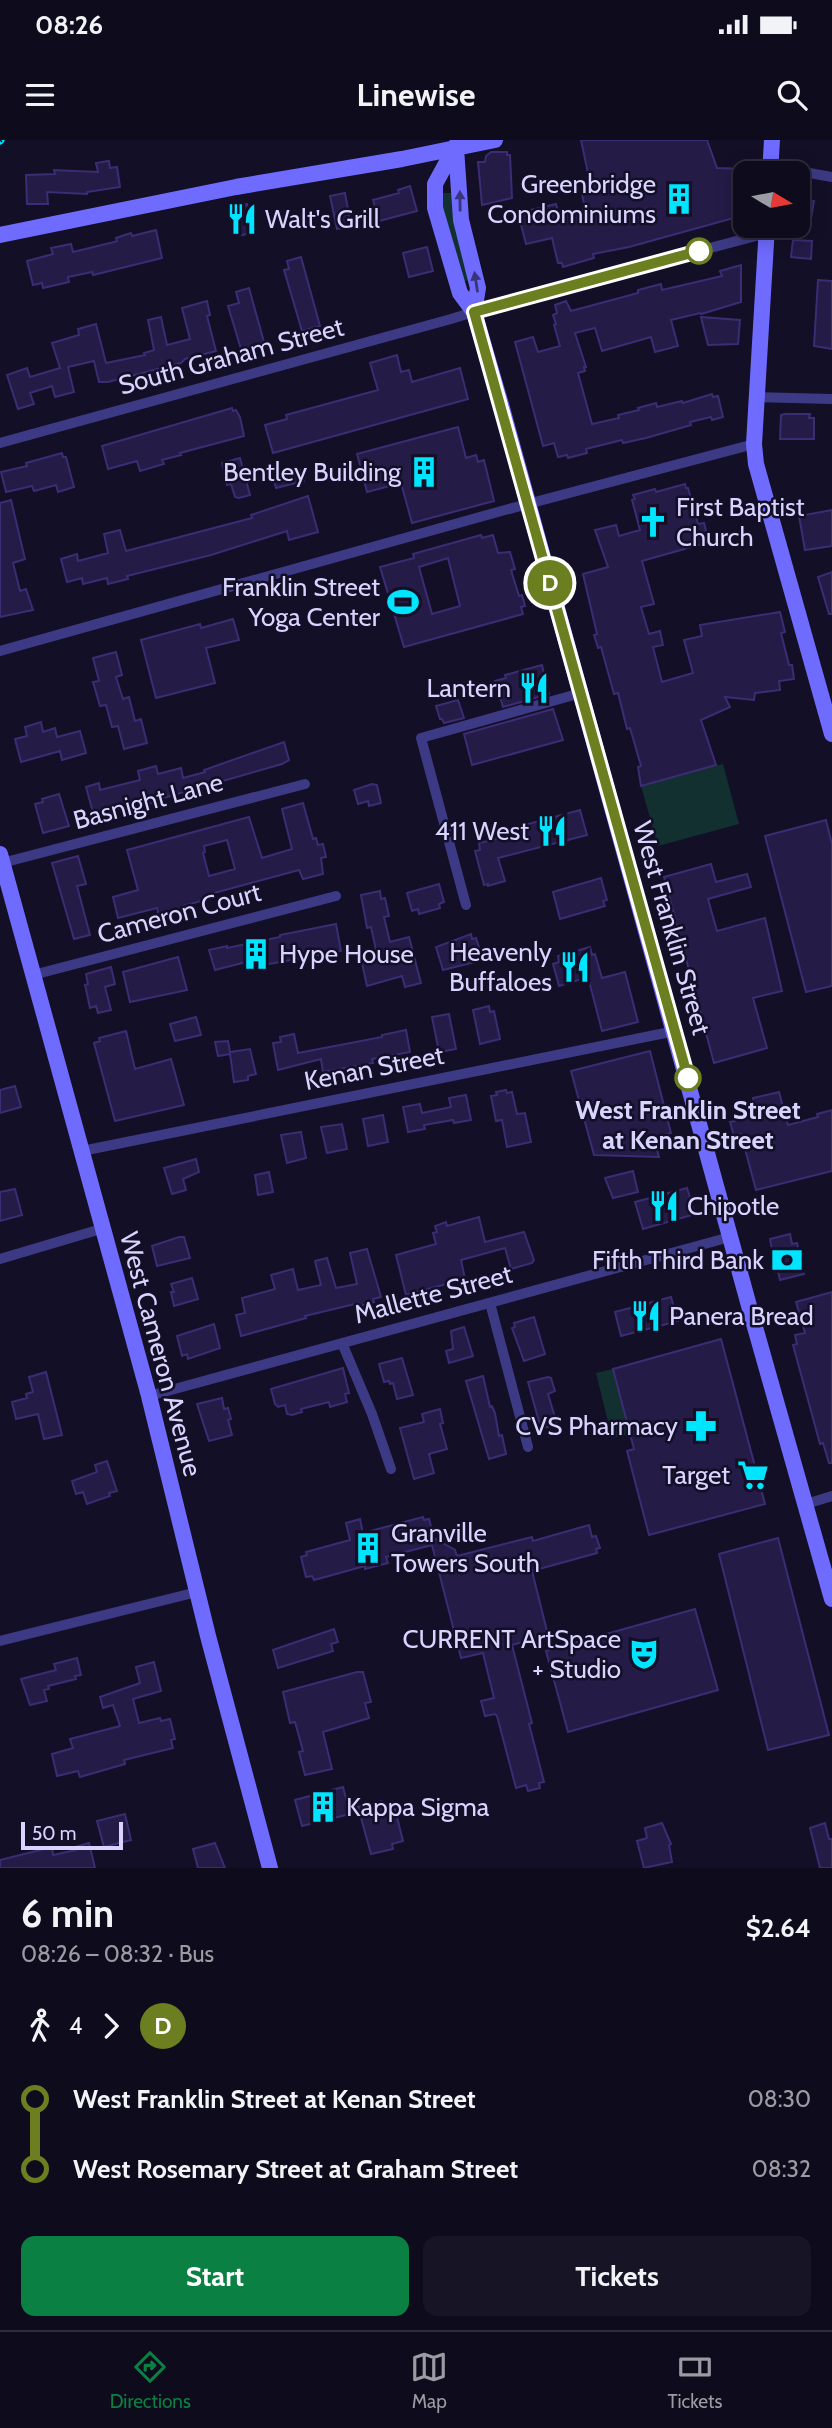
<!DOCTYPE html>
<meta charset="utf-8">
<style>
:root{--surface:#0e0b1c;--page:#171425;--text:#f1f3f6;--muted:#9b9ba3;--line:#2e2b3b;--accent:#0b8043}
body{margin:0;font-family:Cabin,sans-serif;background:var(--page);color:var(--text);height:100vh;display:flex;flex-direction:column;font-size:26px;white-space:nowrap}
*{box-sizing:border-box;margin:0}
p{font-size:23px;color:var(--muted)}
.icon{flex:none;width:38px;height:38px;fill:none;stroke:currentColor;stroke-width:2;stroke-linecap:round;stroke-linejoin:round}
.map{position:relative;height:1728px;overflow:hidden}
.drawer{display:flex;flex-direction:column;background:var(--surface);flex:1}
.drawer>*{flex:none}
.badge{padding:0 14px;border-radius:23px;font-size:24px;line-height:46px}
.needle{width:46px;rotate:100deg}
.tools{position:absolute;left:733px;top:21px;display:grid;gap:14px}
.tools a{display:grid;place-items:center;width:77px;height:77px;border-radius:14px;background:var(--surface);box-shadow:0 4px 18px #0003,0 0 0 2px var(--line);font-size:35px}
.scale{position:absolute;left:21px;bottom:18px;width:102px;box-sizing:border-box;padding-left:7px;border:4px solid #d9d4ff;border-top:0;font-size:19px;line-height:24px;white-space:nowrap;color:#d9d4ff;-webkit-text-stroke:5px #130f26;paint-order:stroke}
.map>.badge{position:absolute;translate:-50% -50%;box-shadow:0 0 0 4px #fff}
.legs{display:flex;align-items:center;gap:10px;height:77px;padding:0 21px;font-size:23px}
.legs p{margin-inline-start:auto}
.overview{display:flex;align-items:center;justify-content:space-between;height:119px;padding:0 21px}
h1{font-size:38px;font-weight:700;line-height:52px}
.action{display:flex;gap:14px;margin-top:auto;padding:14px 21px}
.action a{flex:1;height:80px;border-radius:14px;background:var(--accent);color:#fff;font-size:28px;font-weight:700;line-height:80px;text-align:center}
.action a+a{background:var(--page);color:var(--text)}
ul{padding:0 21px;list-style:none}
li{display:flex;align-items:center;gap:24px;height:70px;font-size:26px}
li i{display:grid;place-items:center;width:10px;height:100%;margin:0 9px;background:currentColor}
li i::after{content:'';width:18px;height:18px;margin:-9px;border:5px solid;border-radius:50%;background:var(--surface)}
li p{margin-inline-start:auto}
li:first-child i{background:linear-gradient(#0000 50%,currentColor 0)}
li:last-child i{background:linear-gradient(currentColor 50%,#0000 0)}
.status{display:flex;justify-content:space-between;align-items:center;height:49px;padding:0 35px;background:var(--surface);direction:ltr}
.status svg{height:19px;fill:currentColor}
header{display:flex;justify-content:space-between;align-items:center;height:91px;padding:0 21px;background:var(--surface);font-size:32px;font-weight:700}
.tab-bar{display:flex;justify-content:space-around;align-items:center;height:98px;border-top:2px solid var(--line);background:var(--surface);font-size:19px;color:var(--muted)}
.tab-bar a{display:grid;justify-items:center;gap:4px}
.tab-bar .current{color:var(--accent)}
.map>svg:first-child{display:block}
.green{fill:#12302f}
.building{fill:#241b47;stroke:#3b2d73;stroke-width:2;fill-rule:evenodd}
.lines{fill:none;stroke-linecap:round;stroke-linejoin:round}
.street{stroke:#3d3a85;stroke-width:10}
.secondary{stroke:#6f6bff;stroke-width:16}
.rail-casing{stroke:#00e5ff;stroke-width:7}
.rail{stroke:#130f26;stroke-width:4.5;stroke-dasharray:13;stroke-linecap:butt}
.oneway{fill:#38347d}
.line-1-casing{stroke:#fff;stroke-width:16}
.line-1{stroke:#6b7f21;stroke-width:10}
.stop-1-dot{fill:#fff;stroke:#6b7f21;stroke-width:3.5}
.labels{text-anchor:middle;stroke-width:5;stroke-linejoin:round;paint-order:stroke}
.poi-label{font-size:26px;fill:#d9d4ff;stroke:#130f26;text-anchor:end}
.street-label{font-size:26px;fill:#d9d4ff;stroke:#130f26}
.stop-label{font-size:26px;font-weight:bold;fill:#d9d4ff;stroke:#130f26}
</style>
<div class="status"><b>08:26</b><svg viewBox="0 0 49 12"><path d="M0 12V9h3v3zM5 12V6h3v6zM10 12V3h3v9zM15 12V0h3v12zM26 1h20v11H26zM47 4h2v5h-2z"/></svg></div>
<header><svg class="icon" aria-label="menu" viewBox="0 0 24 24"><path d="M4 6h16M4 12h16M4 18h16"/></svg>Linewise<svg class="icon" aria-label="search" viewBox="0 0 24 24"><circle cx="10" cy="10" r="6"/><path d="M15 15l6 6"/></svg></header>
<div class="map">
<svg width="832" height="1728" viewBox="0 0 832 1728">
<rect width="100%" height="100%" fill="#130f26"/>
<!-- green -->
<path class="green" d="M443,53H452L470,140L462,142L440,64Z
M723,624L739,684L658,706L641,646Z
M613,1229L630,1294L612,1298L596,1233Z"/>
<!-- building -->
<path class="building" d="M581,0H707L717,28L745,29L741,76L629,107L593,114L594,118L563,127L562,123H558L552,98L526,104L518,73L556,64L559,76L585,69L582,54L592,52Z
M491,12H507V15H510L512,58L482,65L478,22H485L486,16Z
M109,21L110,28L117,27L120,47L87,52V54L47,52L48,64H27L26,35L55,34L54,30L98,32L96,23Z
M410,46L417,71L379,81L373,60L399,53L398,50Z
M345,53L351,86L337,89L330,56Z
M798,59L814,61L811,79L798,77Z
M247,64L254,92L239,96L231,68Z
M156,90L162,118L93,135L92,132L68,137L69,142L43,148L42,143L33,145L27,121L53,114L51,108L71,104L73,112L114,102L117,101L116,98L131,93L132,96Z
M793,100L812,101L811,119L791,117Z
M427,107L433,131L409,137L403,113Z
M301,117L320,186L302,191L284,130L289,129L287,121Z
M741,125V162L701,174L700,173L671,180L678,206L655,212L651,197L602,211L595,188L575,193L586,227H584L585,231L578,233L592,284L619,278L618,275L639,270L638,268L656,263L657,267L682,261L683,263L712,254L713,257L718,256L723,277L712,280L711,277L690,282L691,285L646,298L623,303L622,300L586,309L587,313L568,318L567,315L558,317L554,303L543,306L515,202L533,197L538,212L560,206L554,185L556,184L553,175L557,173L555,165L566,161L571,171L638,153V150L661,144L662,150L722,136L720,131Z
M818,140L832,141V209L814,206Z
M249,148L264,202L241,209L228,166L239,163L236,152Z
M207,161L210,175L207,176L216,211L185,219L181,223L108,242H99L94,221L68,227L74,252L55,257L52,246L30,253L34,264L18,269L7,235L27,228L30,237L60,228L52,203L79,195L78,189L96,184L106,223L145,215L144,213L154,210L148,180L161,177L167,205L190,199L182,168Z
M701,177L740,180L738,204L708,205Z
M397,215L401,232L409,230L412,242L460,228L468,259L273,313L265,285L287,279L286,275L378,250L370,223Z
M232,268L233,271L236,270L240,277L244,296L180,313L181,315L162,320L164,324L140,331L137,321L108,329L102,306Z
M785,274H810L809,278H814V299H780L781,275Z
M458,287L466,318L476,315L478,322L484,320L494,361L412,383L401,343L367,352L357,314Z
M62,313L63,317H66L74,347L58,352L56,345L34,351L32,346L6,352L1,332L27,326L26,323Z
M240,318L250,355L239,358L235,357L231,344L227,345L222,323Z
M301,330L304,341L276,348L273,338Z
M685,344L686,348H688L698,384L704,383L709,402L642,421L654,464L641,467L649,494L660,491L663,505L653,507L662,542L693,533L684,500L702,496L700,485L780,472L785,492L781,493L789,525H792L794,539L779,541L780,550L755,553L754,560L725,557L730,567L701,580L716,625L641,646L638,627L641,626L630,588L627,589L618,553L614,554L601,507L598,508L594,495L597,494L583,434L608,427L595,390L616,385L619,396L640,390L632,360L635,359L633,355L655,349L656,352Z
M308,356L318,392L289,400L287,391L211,415L127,436L128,439L108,444L107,438L83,444L82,438L67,442L61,419L77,414L78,421L108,413L104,394L120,390L126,411L252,378L251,375Z
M11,360L25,419L13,423L20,451L26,449L33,470L0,477V363Z
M832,370V406L805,410L799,376Z
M481,395L482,398L493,395L498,413L510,412L515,429L511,430L519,456L522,455L525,466L521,467L523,474L404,507L380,427L414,418L413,414ZM448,418L460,466L432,474L419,427Z
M832,432V474H829L818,437Z
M233,479L239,500L206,508L215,543L156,558L141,500L200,484L201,488Z
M116,512L122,535L116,537L123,559L129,557L135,581L141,579L147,603L124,609L118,586L112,587L106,565L100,566L93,542L99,541L93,518Z
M542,525L549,554L503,567L495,541L506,538L505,535Z
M458,560L464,578L444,583L442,579H440L436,566Z
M553,569L563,600L472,625L464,594Z
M41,582L43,592L55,588L57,597L80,591L86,613L62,620L60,611L21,622L15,599L27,596L25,587Z
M284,602L289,620L282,624L163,658V660L148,664L146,660L94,676L86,647L99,643L100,650L140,640L138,631L156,626L158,634L181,628L183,638L205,632L204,630Z
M372,644L377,645L381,663L369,666L368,661L358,664L354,650Z
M59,654L69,686L43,693L35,664L43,662L42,659Z
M303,663L313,699L316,698L318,705L323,704L326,717L321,718L323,734L303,739L299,730L214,753L215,757L183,766L184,770L159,776L157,768L118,778L113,757L138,750L127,710L249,677L262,718L292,709L282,669ZM227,700L235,729L209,736L203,713L205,712L204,706Z
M580,670L587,695L498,718L505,741L488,746V744L484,745L475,711L480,710L479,703L497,699L496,694L517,689V687Z
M826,680L832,704V846L806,852L765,696Z
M78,716L86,744L77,746L90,795L74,799L52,723Z
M711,724L716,742L747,734L751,747L708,759L717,791L765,778L782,851L753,858L767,908L714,923L664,737Z
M601,738L607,760L603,761L605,766L560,779L553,752Z
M439,744L444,762L439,764L440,768L419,774L418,769L412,771L407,753Z
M380,751L381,759L385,758L389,776L384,777L390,802L409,797L421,843L405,847L402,836L367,846L362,823L378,819L371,787L367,788L361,755Z
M336,784L341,811L247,828L246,822L215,830L209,810L227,806V808L280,797V795Z
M471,794L472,799L476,798L483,820L443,830L436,807Z
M590,807L592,815L595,814L602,838L625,832L638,882L602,891L588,837L559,846L553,824L559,822L558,816Z
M178,817L187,850L130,862L123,832Z
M111,827L115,844L105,847L111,870L98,873L96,866L90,868L85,845L88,844L86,834Z
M489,866L490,872L494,871L500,899L480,904L473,870Z
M449,874L456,909L439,912L432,877Z
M196,877L201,895L175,901L170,884Z
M406,890L410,912L372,919L373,923L323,932L321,919L278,930L273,903L281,902L280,897L294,894L298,913L382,897V895Z
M126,891L135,929L171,919L184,965L115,981L94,903L100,901L99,898Z
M228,901L230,912L250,909L256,934L248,936V940L234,942L230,914L218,916L215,902Z
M650,911L671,993L654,998L659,1017L594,1015L571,931Z
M15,946L21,967L0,973V950Z
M506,950L507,953L512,952L517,974L525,973L531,1002L507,1007L502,980L496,981L491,956L497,955L496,952Z
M779,952L788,985L818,977L817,974L832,970V1031L756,1050L741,994L734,996L730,982L735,981L734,976L756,970L753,958Z
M466,955L471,980L454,983L453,980L424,985L425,989L408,992L403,967L420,964L422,973L451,967L449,958Z
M383,975L388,1002L368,1006L363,979Z
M342,984L347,1009L327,1013L321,987Z
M301,992L306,1018L287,1023L281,995Z
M196,1019L199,1032L183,1039L186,1050L172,1054L164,1028Z
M633,1031L638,1052L613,1058L605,1038Z
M269,1032L273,1052L258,1055L255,1035Z
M687,1048L695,1074L643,1089L635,1062Z
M15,1049L22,1075L0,1081V1052Z
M479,1077L485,1102L524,1092L534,1120L532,1123L511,1129L505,1108L461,1120L465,1139L406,1155L396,1115L436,1104L433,1093L437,1092L435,1086L446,1082L447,1086Z
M790,1094L792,1104L797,1103L804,1134L780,1140L778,1131L776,1132L770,1099Z
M179,1097H184L190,1118L157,1126L152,1106Z
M367,1109L381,1157L373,1159L374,1162L360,1166L359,1163L305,1176L306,1178L241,1196L236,1175L245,1173L242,1158L275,1149L271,1135L293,1129L298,1150L321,1145L315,1121L327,1118L336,1148L357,1144L350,1113Z
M192,1138L198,1159L174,1166L171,1152H174L171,1144Z
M832,1152V1323H829L823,1303L820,1304L793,1205L797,1204L795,1195L805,1193L796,1162Z
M671,1157L678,1181L621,1196L615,1172Z
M534,1177L545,1214L524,1221L512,1188L515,1187L514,1183Z
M214,1184L220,1208L188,1219L187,1214L182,1216L177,1196Z
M464,1187L473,1216L449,1223L446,1211L453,1209L451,1191Z
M721,1199L765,1364L649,1395L627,1311L634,1309L613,1229Z
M402,1218L413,1255L397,1259L393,1243L390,1244L389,1241L384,1242L379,1224Z
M343,1228L349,1253L345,1254L347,1262L330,1267L329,1262L301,1269L302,1272L292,1275L287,1274L285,1265L278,1267L275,1264L271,1249Z
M46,1232L62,1295L44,1299L38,1274L16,1279L12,1262L27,1258L26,1254L33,1252L29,1237Z
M483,1236L490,1267L492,1266L495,1273L499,1296L502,1295L506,1314L489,1319L466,1241Z
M548,1237L551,1238L555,1251L548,1254L557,1284L541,1289L528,1242Z
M222,1258L224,1269L228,1268L231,1279L228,1280L232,1295L209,1301L197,1264Z
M440,1269L443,1283L440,1284L447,1309L429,1314L434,1333L414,1339L400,1288L424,1282L422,1274Z
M107,1321L117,1351L109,1353L110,1356L87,1364L83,1352L76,1354L72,1341L97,1332L95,1325Z
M423,1377L424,1380L429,1379L434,1398L455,1410L457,1416L532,1397L533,1401L589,1385L592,1397L596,1396L600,1408L596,1409L597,1413L532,1431L548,1495L512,1505L532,1583L529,1584L544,1642L539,1643L540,1648L528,1651L526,1645L516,1648L497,1576L495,1574L485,1576L481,1561L494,1558L483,1513L461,1518L432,1405L386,1417L388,1423L365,1429V1426L314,1440L312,1436L306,1437L301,1417L307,1415L306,1412L350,1400L346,1383L360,1379L363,1393Z
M778,1398L829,1595L768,1610L719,1414Z
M695,1469L718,1550L568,1592L546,1511Z
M334,1489L338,1502L331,1504L333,1511L278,1528L273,1510Z
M77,1518L81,1535L75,1536L76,1539L48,1546L49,1549L44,1550L47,1561L30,1565L21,1539L56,1530L54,1524Z
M154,1522L161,1551L133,1559L139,1583L160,1578L161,1581L170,1579L175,1599L171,1600L173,1608L124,1620L125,1624L80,1637L78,1631L57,1636L52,1614L73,1608L70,1599L120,1586L113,1565L103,1568L100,1557L140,1543L136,1527Z
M357,1532H363L371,1562L365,1563L369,1578L323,1592L332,1629L305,1635L299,1612L303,1611L295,1582L290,1583L283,1552Z
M343,1647L350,1674L302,1686L295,1660Z
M382,1661L384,1672L395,1669L403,1701L392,1704L393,1709L371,1714L358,1667Z
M125,1674L131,1700L104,1707L97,1681Z
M662,1683L671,1704L669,1705L672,1722L644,1728L637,1701L647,1698L645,1688Z
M825,1683L829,1699H832V1728H820L810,1688Z
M89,1703L95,1728H0V1720L52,1707L53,1715L76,1710L75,1707Z
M215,1703L225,1728H198L193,1709Z"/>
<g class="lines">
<!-- street -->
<path class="street" d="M771,26L832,37
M757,257L832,259
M0,303L451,179L502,163L767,93
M0,511L505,370L754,304
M2,723L305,644
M466,765L421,598L581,553
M33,835L336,756
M82,1011L675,891
M0,1119L101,1089
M490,1163L528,1307
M342,1203L372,1274L391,1329
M149,1256L730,1097
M806,1364L832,1356
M0,1501L197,1452"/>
<!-- secondary -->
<path class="secondary" d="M459,0L435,44V68L460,153L474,172L502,268L751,1173L832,1459
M456,8L461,80L478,148L474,172
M770,33L772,0
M767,86L754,304L756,324L832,594
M0,95L236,47L402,19L495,0
M0,714L149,1256L208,1496L270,1728"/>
<defs>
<path id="rail" d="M0,1L1,0"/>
</defs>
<!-- rail casing -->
<use href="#rail" class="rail-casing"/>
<!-- rail -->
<use href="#rail" class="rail"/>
</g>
<!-- one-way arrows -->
<defs><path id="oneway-solid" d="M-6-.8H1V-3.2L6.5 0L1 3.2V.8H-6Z" transform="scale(1.75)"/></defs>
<g class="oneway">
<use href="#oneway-solid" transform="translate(460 61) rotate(-91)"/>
<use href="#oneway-solid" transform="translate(476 142) rotate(-99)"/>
</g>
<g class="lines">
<defs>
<path id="line-1" d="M688,938L474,172L699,111"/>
</defs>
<!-- line-1 casing -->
<use href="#line-1" class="line-1-casing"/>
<!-- line-1 -->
<use href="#line-1" class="line-1"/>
</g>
<!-- icons -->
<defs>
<symbol id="building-bare" viewBox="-9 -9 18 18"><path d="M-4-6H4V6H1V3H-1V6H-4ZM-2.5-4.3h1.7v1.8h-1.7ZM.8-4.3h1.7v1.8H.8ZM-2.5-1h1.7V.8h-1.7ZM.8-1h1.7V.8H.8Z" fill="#00e5ff" stroke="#130f26" stroke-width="2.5" paint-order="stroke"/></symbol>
<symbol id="restaurant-bare" viewBox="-9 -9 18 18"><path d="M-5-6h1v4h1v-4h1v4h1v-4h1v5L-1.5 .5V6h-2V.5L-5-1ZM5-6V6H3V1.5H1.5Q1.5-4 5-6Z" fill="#00e5ff" stroke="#130f26" stroke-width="2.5" paint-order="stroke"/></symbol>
<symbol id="church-bare" viewBox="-9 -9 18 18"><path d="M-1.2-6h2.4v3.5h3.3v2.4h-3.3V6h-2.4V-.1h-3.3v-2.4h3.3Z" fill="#00e5ff" stroke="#130f26" stroke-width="2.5" paint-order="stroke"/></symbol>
<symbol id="stadium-bare" viewBox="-9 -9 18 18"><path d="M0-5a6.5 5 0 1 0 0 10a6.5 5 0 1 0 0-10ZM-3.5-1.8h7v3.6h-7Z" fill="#00e5ff" stroke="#130f26" stroke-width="2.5" paint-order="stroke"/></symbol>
<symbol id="bank-bare" viewBox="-9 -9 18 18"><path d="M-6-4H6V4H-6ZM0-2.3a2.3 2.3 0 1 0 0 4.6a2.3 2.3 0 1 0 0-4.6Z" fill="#00e5ff" stroke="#130f26" stroke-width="2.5" paint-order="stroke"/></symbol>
<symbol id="pharmacy-bare" viewBox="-9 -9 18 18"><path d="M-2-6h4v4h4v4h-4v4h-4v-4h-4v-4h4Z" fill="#00e5ff" stroke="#130f26" stroke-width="2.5" paint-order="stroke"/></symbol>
<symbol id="supermarket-bare" viewBox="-9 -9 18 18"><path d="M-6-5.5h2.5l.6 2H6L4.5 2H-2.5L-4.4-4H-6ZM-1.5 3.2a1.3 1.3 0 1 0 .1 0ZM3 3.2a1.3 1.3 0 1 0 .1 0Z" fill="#00e5ff" stroke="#130f26" stroke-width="2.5" paint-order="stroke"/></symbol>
<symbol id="theatre-bare" viewBox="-9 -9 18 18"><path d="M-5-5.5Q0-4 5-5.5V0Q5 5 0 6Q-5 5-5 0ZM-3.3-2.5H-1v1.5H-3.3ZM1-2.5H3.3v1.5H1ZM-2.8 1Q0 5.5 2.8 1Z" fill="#00e5ff" stroke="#130f26" stroke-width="2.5" paint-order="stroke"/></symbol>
</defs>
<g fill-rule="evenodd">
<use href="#building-bare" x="657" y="37" width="44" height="44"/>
<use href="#restaurant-bare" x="220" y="57" width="44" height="44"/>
<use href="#building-bare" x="402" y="310" width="44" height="44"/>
<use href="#church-bare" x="631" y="360" width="44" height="44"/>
<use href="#stadium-bare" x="381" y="440" width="44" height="44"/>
<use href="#restaurant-bare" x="512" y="526" width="44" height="44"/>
<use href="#restaurant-bare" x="530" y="669" width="44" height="44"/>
<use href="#building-bare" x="234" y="792" width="44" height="44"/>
<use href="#restaurant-bare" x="553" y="805" width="44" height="44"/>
<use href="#restaurant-bare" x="642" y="1044" width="44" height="44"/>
<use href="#bank-bare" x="765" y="1098" width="44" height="44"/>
<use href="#restaurant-bare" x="624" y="1154" width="44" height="44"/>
<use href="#pharmacy-bare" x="679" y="1264" width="44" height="44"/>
<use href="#supermarket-bare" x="731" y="1313" width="44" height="44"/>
<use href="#building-bare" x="346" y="1386" width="44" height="44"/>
<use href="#theatre-bare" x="622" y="1492" width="44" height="44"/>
<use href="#building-bare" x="301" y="1645" width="44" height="44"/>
</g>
<!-- markers -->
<g class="stop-1-dot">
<circle cx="699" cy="111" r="12"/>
<circle cx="688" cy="938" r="12"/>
</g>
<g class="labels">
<!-- poi labels -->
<g class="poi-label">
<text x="656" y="53">Greenbridge<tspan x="656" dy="30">Condominiums</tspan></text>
<text x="265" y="88" text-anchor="start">Walt's Grill</text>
<text x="401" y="341">Bentley Building</text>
<text x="676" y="376" text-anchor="start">First Baptist<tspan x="676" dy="30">Church</tspan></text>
<text x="380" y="456">Franklin Street<tspan x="380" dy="30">Yoga Center</tspan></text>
<text x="511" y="557">Lantern</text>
<text x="529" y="700">411 West</text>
<text x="552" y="821">Heavenly<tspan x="552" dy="30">Buffaloes</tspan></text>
<text x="279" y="823" text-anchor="start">Hype House</text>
<text x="687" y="1075" text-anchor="start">Chipotle</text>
<text x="764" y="1129">Fifth Third Bank</text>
<text x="669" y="1185" text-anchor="start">Panera Bread</text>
<text x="678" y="1295">CVS Pharmacy</text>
<text x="730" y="1344">Target</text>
<text x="391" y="1402" text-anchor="start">Granville<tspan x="391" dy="30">Towers South</tspan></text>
<text x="621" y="1508">CURRENT ArtSpace<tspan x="621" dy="30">+ Studio</tspan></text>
<text x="346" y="1676" text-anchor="start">Kappa Sigma</text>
</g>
<!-- street labels -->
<g class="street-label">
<text transform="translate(231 216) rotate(-15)" y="9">South Graham Street</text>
<text transform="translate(148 661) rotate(-15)" y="9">Basnight Lane</text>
<text transform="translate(179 773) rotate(-15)" y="9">Cameron Court</text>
<text transform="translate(672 788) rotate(74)" y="9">West Franklin Street</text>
<text transform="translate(374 928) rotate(-11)" y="9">Kenan Street</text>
<text transform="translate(433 1154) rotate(-15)" y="9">Mallette Street</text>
<text transform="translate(161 1214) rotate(75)" y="9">West Cameron Avenue</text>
</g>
<!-- stop labels -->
<g class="stop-label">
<text x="688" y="979">West Franklin Street<tspan x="688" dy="30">at Kenan Street</tspan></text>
</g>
</g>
</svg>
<div class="tools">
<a><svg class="needle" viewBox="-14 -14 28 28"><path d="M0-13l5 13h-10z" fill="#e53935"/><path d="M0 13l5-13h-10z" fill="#9b9ba3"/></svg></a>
</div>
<div class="scale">50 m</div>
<b class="badge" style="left:550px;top:443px;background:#6b7f21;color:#fff">D</b>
</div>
<section class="drawer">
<div class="overview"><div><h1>6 min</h1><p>08:26 – 08:32 · Bus</p></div><b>$2.64</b></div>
<div class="legs"><svg class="icon" aria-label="walk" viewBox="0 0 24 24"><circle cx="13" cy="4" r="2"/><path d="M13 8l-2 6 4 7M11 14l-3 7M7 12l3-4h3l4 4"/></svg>4<svg class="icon" aria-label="forward" viewBox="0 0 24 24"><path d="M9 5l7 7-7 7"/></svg><b class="badge" style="background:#6b7f21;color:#fff">D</b></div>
<ul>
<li><i style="color:#6b7f21"></i><b>West Franklin Street at Kenan Street</b><p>08:30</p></li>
<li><i style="color:#6b7f21"></i><b>West Rosemary Street at Graham Street</b><p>08:32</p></li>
</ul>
<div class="action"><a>Start</a><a>Tickets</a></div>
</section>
<nav class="tab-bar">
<a class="current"><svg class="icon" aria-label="directions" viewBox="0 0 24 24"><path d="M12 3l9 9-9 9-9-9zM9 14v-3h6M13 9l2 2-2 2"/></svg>Directions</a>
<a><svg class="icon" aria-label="map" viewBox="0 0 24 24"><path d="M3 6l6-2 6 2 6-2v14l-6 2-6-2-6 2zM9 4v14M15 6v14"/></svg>Map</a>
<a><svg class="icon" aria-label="tickets" viewBox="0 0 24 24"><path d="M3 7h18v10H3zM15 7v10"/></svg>Tickets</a>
</nav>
